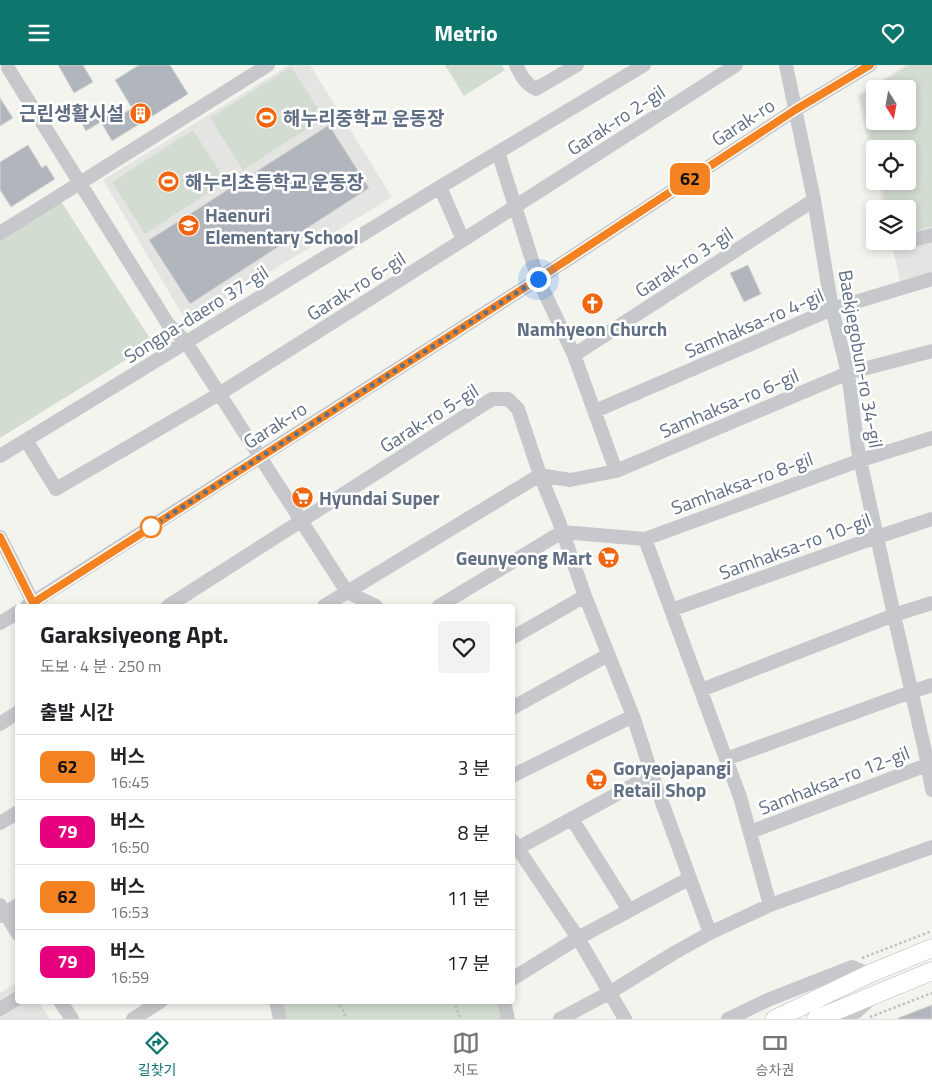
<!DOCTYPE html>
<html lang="ko">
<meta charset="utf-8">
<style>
:root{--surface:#fff;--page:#f2f2f2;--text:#202124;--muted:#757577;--line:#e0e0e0;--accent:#0f766e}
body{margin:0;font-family:"Titillium Web","Noto Sans KR",sans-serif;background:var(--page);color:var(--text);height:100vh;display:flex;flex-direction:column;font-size:19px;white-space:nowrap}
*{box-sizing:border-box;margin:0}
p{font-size:16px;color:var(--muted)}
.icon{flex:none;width:28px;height:28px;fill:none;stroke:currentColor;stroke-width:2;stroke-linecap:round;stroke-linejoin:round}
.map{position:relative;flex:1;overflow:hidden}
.details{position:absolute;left:15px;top:539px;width:500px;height:400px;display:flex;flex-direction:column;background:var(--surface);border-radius:5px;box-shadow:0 2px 8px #0003}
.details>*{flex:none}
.badge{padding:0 10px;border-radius:8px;font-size:18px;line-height:32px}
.needle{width:32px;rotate:169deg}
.controls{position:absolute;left:866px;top:15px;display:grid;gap:10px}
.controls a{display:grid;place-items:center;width:50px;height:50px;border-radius:5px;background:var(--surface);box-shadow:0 2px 8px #0003;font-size:25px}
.you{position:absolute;width:25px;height:25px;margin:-12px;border:4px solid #fff;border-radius:50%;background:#1a73e8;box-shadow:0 0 0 8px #1a73e833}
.map>.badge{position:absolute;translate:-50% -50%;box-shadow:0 0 0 2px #fff}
h2{padding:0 25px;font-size:19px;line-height:45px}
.round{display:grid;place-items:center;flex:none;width:52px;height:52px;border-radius:5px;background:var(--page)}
.overview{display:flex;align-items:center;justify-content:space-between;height:85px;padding:0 25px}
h1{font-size:24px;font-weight:700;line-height:38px}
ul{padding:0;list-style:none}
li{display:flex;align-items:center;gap:15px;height:65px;padding:0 25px;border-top:1px solid var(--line)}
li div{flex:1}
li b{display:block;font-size:19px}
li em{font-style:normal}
li .badge{min-width:55px;font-weight:700;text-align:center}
header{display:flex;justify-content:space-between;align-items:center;height:65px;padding:0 25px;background:var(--accent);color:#fff;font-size:22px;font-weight:700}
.dock{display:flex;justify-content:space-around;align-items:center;height:70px;border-top:1px solid var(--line);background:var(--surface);font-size:14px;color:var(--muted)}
.dock a{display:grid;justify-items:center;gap:2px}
.dock .on{color:var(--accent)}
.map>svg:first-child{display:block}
.built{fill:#e4e5e3;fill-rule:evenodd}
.green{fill:#d3dcd0;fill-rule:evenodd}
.building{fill:#b0b6bc;stroke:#d5d5d3}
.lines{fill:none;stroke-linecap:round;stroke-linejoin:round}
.major-casing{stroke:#b8bbbf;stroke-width:19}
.path{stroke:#bec0c2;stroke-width:2.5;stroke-dasharray:2.5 2.5;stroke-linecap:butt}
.minor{stroke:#c6c8cc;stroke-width:14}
.major{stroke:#fff;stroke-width:18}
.line-casing{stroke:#fff;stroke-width:11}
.line{stroke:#f58220;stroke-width:8}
.walk{stroke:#606f83;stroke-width:5;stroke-dasharray:0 9}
.stop-dot{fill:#fff;stroke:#f58220;stroke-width:2.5}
.labels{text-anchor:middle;stroke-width:5;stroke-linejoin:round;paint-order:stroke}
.poi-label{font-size:19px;font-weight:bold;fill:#606f83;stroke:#fff;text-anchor:start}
.street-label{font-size:19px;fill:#606f83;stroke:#fff}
</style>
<header><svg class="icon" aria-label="menu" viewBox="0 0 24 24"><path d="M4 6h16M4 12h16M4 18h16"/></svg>Metrio<svg class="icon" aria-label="heart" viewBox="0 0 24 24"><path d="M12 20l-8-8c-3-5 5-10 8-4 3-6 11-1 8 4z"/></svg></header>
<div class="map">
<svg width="932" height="954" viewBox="0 0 932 954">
<rect width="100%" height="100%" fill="#f4f4ef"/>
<!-- built -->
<path class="built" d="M289,0H310L392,132L187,258L103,115Z
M906,0H932V207L900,216L891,176H908V144H883L877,116H908V84H875V107L857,30ZM875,24H908V56H875Z
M17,917L18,936H38L50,954H0V928Z"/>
<!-- green -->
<path class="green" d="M445,0H502L505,5L464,31Z
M910,0H932V161L908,168V144H887L880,116H908V84H875V93L860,31ZM875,24H908V56H875Z
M291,2L324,53L243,105L210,53Z
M193,65L226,116L145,169L112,117Z
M56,127L62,138L153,278L0,373V162Z
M276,936H501L504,954H280Z"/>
<!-- building -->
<path class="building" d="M58,0H83L93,17L74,28Z
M139,0H170L188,29L112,76L101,57L86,66L81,57L105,42L113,55L132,43L115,15Z
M0,33L13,53L0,61Z
M329,60L369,123L190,239L149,175Z
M28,80L42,103L46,100L55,114L11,142L0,125V97Z
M748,200L761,229L744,237L730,208Z
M932,940V954H898V953Z"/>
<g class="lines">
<defs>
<path id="major" d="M775,954L869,909L932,883
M816,954L932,906"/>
</defs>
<!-- major casing -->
<use href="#major" class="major-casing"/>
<!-- path -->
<path class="path" d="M862,893L932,866
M337,936L343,945L346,954
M453,936L459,949L460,954
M870,952L932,928"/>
<!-- minor -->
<path class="minor" d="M516,0C521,10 525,19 536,24L577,0
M786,0L814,135L832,244L848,308L858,385L894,550L925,686L932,725
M8,3L168,259L186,277L347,527L376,541
M498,87L538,214L574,290L616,406
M0,168L268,0
M463,175L736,0
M909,176L932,170
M574,290L814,135
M595,346L832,244L932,214
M26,375L56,424L219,329L463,175L440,122
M0,391L440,122L644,0
M0,472L35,541
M645,474L740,732L770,840
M27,541L538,214L795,45L870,0
M168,541L492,334H508L518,344L540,410L558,454L585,531L633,651L652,710L710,868
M324,541L540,410L570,415L616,406L848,308L932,286
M439,541L562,467L645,474L861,395L932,373
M671,545L877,472L932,454
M0,558L18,547
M512,573L585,531
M701,625L894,550L932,538
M512,643L608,590
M0,659L18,647
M726,694L911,627L932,620
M512,711L633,651
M572,754L629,845
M0,758L18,747
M750,767L932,698
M512,775L578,873L625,954
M518,783L652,710
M0,840L18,869
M0,851L18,840
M512,914L578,873L690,813
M60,936L72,954
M276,936L280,954
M504,936L508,954
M0,944L18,933
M133,954L161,936
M560,954L609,928L674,888L710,868L770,840L932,782
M728,954L770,934L852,902L869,909
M841,954L856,947L867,937"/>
<!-- major -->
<use href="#major" class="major"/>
</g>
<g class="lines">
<defs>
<path id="line" d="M0,472L33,538L538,214L795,45L870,0"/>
</defs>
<!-- line casing -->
<use href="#line" class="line-casing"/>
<!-- line -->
<use href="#line" class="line"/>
<!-- walk -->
<path class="walk" d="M151,462L148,464L538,214"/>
</g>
<!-- icons -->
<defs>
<symbol id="building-disc" viewBox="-11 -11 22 22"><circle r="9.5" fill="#f26612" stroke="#fff"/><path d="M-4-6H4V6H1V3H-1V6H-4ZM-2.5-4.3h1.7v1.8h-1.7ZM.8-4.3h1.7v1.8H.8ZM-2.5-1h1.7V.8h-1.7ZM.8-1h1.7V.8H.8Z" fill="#fff"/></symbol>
<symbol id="stadium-disc" viewBox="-11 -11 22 22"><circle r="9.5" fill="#f26612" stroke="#fff"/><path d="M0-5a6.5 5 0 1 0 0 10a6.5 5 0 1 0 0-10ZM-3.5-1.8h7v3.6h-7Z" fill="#fff"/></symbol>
<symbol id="school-disc" viewBox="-11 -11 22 22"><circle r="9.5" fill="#f26612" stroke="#fff"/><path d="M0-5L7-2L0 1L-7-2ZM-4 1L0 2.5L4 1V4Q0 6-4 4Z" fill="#fff"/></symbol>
<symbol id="church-disc" viewBox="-11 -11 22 22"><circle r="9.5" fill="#f26612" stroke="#fff"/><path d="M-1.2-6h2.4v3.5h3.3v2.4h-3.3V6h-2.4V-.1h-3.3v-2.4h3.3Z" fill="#fff"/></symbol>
<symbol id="supermarket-disc" viewBox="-11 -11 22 22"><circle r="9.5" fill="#f26612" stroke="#fff"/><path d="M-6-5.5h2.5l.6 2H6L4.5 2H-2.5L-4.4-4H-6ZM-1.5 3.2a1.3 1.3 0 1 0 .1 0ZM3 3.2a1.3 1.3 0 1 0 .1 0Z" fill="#fff"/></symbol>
</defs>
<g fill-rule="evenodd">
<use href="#building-disc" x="128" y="36" width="25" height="25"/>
<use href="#stadium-disc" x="254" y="40" width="25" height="25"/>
<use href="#stadium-disc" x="156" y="104" width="25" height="25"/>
<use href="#school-disc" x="176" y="148" width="25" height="25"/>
<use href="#church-disc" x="580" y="226" width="25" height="25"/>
<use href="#supermarket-disc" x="290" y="420" width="25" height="25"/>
<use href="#supermarket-disc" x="596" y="480" width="25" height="25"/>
<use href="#supermarket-disc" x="584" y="702" width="25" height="25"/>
</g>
<!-- markers -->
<circle class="stop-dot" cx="151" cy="462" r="10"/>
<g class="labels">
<!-- poi labels -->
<g class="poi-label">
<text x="124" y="55" text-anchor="end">근린생활시설</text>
<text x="283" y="60">해누리중학교 운동장</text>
<text x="185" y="124">해누리초등학교 운동장</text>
<text x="205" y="157">Haenuri<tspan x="205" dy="22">Elementary School</tspan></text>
<text x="592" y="271" text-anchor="middle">Namhyeon Church</text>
<text x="319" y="440">Hyundai Super</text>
<text x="592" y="500" text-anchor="end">Geunyeong Mart</text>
<text x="613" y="710">Goryeojapangi<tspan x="613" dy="22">Retail Shop</tspan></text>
</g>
<!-- street labels -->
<g class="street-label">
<text transform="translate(616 55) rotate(-33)" y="7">Garak-ro 2-gil</text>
<text transform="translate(743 57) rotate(-33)" y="7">Garak-ro</text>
<text transform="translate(684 197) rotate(-33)" y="7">Garak-ro 3-gil</text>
<text transform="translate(356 221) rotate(-32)" y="7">Garak-ro 6-gil</text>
<text transform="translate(196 249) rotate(-32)" y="7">Songpa-daero 37-gil</text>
<text transform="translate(754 258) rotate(-23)" y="7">Samhaksa-ro 4-gil</text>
<text transform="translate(861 294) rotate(80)" y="7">Baekjegobun-ro 34-gil</text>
<text transform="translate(729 338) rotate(-23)" y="7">Samhaksa-ro 6-gil</text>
<text transform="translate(429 353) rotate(-32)" y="7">Garak-ro 5-gil</text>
<text transform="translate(275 360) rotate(-32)" y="7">Garak-ro</text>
<text transform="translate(742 418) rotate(-20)" y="7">Samhaksa-ro 8-gil</text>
<text transform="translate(795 481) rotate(-20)" y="7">Samhaksa-ro 10-gil</text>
<text transform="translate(834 715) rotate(-21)" y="7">Samhaksa-ro 12-gil</text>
</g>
</g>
</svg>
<div class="controls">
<a><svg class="needle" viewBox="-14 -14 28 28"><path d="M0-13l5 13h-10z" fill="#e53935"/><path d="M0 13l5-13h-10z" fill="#757577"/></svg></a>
<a><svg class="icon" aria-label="locate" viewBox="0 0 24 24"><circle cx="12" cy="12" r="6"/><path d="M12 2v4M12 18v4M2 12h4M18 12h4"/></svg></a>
<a><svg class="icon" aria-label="layers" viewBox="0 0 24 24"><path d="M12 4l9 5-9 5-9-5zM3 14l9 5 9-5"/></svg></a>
</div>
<div class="you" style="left:538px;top:214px"></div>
<b class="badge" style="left:690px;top:114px;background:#f58220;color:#111">62</b>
<section class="details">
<div class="overview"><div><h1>Garaksiyeong Apt.</h1><p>도보 · 4 분 · 250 m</p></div><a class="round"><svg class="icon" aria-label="heart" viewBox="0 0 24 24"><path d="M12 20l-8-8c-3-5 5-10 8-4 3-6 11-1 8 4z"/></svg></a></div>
<h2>출발 시간</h2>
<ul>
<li><span class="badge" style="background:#f58220;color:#111">62</span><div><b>버스</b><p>16:45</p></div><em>3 분</em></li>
<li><span class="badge" style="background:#e6007e;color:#fff">79</span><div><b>버스</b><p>16:50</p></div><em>8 분</em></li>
<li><span class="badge" style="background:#f58220;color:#111">62</span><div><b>버스</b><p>16:53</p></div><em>11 분</em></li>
<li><span class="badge" style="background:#e6007e;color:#fff">79</span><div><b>버스</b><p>16:59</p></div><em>17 분</em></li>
</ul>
</section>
</div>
<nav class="dock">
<a class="on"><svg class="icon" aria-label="directions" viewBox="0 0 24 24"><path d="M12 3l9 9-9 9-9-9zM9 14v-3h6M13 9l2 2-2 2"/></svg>길찾기</a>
<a><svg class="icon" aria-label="map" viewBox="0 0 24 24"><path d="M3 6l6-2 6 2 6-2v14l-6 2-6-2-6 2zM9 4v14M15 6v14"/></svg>지도</a>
<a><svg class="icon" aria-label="tickets" viewBox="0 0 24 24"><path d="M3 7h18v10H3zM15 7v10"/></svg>승차권</a>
</nav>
